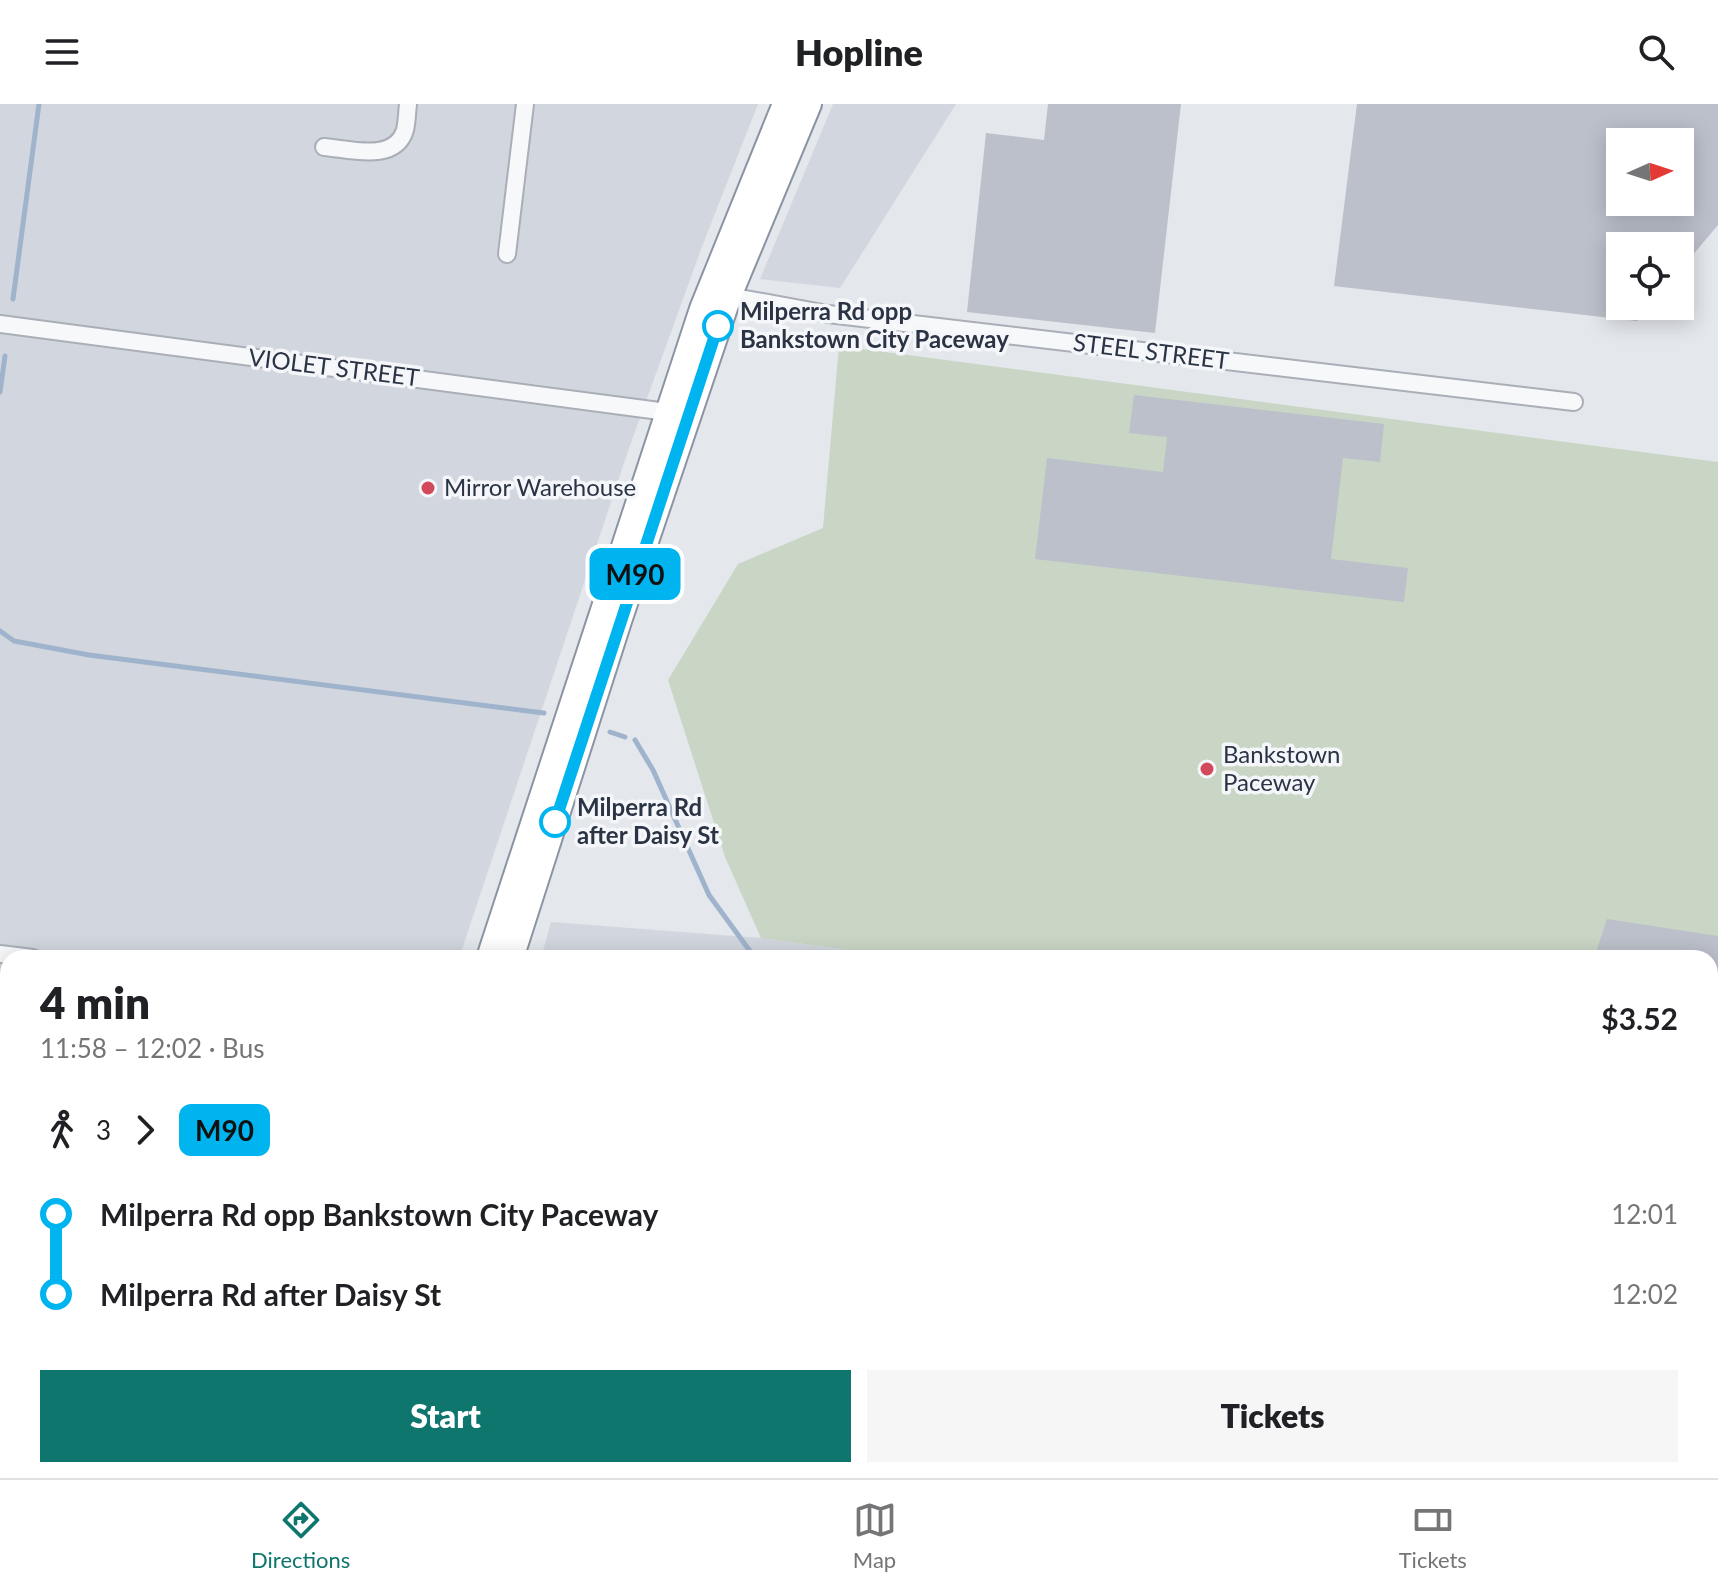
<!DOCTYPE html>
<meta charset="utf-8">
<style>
:root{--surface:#fff;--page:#f6f6f6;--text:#202124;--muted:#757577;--line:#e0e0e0;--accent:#0f766e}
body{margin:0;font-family:Lato,sans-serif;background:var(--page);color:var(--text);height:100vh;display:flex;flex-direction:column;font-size:30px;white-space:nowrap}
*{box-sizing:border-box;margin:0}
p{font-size:26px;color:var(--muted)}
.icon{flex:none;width:44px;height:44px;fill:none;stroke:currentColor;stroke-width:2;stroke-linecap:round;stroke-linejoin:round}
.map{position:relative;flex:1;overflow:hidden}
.drawer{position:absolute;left:0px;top:846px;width:1718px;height:528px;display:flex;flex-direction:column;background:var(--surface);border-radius:24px 24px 0 0;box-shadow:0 4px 20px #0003}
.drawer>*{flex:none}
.badge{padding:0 16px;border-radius:12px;font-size:28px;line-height:52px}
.needle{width:52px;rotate:87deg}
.controls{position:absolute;left:1606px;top:24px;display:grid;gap:16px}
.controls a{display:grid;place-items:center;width:88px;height:88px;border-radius:0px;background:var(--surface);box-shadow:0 4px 20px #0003;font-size:40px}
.map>.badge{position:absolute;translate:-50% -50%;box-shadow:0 0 0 4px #fff}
.legs{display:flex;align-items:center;gap:12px;height:88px;padding:0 40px;font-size:26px}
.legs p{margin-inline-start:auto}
.overview{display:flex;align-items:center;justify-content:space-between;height:136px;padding:0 40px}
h1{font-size:44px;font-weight:800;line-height:60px}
.action{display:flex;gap:16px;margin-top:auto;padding:16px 40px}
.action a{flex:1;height:92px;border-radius:0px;background:var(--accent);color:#fff;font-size:32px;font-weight:800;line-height:92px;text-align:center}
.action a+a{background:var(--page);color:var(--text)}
ul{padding:0 40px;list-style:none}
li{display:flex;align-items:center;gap:28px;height:80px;font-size:30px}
li i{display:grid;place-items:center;width:12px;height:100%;margin:0 10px;background:currentColor}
li i::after{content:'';width:20px;height:20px;margin:-10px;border:6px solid;border-radius:50%;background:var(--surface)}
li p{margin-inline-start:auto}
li:first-child i{background:linear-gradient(#0000 50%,currentColor 0)}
li:last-child i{background:linear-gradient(currentColor 50%,#0000 0)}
header{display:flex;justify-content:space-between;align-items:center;height:104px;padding:0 40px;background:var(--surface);font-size:36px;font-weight:800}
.tab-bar{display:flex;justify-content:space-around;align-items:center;height:112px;border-top:2px solid var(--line);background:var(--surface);font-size:22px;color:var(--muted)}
.tab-bar a{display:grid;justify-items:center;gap:4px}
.tab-bar .active{color:var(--accent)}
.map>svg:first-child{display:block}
.built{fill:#d2d6de}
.green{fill:#c9d6c5}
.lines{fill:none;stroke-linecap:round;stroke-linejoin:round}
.stream{stroke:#9fb4cc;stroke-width:5}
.building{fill:#bbc0ca;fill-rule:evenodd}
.minor-casing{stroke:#a9aeb7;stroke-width:20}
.major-casing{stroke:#a3abb8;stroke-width:26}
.highway-casing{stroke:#8b94a3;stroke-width:28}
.minor{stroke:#f7f8fa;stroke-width:16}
.major{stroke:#fff;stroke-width:22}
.highway{stroke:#fff;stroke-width:24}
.line-1-casing{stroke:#fff;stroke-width:18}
.line-1{stroke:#00b5ef;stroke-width:12}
.stop-1-dot{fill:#fff;stroke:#00b5ef;stroke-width:4}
.poi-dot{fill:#d1495b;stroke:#f4f6f9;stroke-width:3}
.labels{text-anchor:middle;stroke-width:7;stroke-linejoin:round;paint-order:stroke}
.stop-label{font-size:24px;font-weight:bold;fill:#2b3445;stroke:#f4f6f9;text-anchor:start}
.street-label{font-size:24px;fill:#2b3445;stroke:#f4f6f9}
.poi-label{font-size:24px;fill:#2b3445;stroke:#f4f6f9;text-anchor:start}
</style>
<header><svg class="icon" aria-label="menu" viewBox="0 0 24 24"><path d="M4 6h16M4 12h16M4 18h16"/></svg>Hopline<svg class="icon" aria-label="search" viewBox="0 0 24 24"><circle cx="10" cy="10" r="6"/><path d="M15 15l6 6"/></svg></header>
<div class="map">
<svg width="1718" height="1374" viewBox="0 0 1718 1374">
<rect width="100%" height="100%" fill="#e4e7ec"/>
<!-- built -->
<path class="built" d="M0,0H758L703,140L629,344L459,854H8V1366H283L276,1374H0Z
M833,0H956L840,184L760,175Z
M551,818L761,834L910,854H541Z
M1710,961L1718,963V1337L1710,1336Z
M540,1366H1687L1686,1374H599Z"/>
<!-- green -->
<path class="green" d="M839,242L1718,358V963L1710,961V854H910L761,834L725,753L668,576L738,460L823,424Z"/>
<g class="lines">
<!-- stream -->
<path class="stream" d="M13,195L39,0
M0,288L5,252
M0,527L14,537L89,551L544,609
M610,628L625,633
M635,636L653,666L709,791L755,854
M0,1289L8,1306
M11,1374L12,1366
M852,1374L853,1366"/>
</g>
<!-- building -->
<path class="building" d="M1048,0H1181L1155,229L967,208L986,29L1044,36Z
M1357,0H1718V121L1680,166V142H1620V202H1650L1637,217L1334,182ZM1620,38H1680V98H1620Z
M1134,291L1384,320L1380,358L1343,354L1331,455L1408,464L1404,498L1035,455L1047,354L1163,368L1167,333L1129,329Z
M1607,815L1718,832V953L1710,952V854H1594Z
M1710,1033L1718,1034V1064L1710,1063Z
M895,1366H972L971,1374H894Z
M998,1366H1040L1039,1374H997Z
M1069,1366H1128L1127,1374H1068Z
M1272,1366H1397L1396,1374H1271Z
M1427,1366H1481L1480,1374H1426Z"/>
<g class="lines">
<defs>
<path id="minor" d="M324,43C350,45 395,59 405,26C407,18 407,8 408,0
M507,150L525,0
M729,192L828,210L1574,298
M0,220L667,308
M0,850L33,854
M774,1374L775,1366
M1421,1374L1422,1366
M1486,1374L1487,1366"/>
<path id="major" d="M1710,1348L1718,1347
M1697,1366L1699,1374"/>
<path id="highway" d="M489,854L702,205L785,0
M511,854L619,517L729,192L809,0
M404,1366L422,1374
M293,1374L299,1366
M344,1374L347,1366"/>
</defs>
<!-- minor casing -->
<use href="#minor" class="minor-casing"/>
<!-- major casing -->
<use href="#major" class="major-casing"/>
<!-- highway casing -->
<use href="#highway" class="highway-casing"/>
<!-- minor -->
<use href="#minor" class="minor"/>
<!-- major -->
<use href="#major" class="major"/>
<!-- highway -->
<use href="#highway" class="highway"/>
</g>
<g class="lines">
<defs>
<path id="line-1" d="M555,718L718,222"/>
</defs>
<!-- line-1 casing -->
<use href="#line-1" class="line-1-casing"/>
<!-- line-1 -->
<use href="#line-1" class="line-1"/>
</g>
<!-- markers -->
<g class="stop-1-dot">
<circle cx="718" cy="222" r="14"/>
<circle cx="555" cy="718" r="14"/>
</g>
<g class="poi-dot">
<circle cx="428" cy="384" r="8"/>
<circle cx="1207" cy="665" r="8"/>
</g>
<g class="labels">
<!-- stop labels -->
<g class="stop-label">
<text x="740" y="216">Milperra Rd opp<tspan x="740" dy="28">Bankstown City Paceway</tspan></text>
<text x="577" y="712">Milperra Rd<tspan x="577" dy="28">after Daisy St</tspan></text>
</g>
<!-- street labels -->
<g class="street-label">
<text transform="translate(1151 248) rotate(7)" y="8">STEEL STREET</text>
<text transform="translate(334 264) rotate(7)" y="8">VIOLET STREET</text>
</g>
<!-- poi labels -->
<g class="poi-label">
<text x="444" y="392">Mirror Warehouse</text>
<text x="1223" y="659">Bankstown<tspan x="1223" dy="28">Paceway</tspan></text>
</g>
</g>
</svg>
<div class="controls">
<a><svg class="needle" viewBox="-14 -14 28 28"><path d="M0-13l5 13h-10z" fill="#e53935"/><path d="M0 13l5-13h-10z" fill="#757577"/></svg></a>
<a><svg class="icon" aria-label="locate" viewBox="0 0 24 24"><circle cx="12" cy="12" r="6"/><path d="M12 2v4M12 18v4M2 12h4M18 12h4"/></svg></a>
</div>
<b class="badge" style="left:635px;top:470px;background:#00b5ef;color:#111">M90</b>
<section class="drawer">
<div class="overview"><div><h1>4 min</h1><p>11:58 – 12:02 · Bus</p></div><b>$3.52</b></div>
<div class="legs"><svg class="icon" aria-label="walk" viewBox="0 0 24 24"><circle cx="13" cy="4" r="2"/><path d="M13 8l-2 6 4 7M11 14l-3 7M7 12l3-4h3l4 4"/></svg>3<svg class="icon" aria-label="forward" viewBox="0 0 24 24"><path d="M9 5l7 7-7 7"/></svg><b class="badge" style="background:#00b5ef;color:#111">M90</b></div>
<ul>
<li><i style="color:#00b5ef"></i><b>Milperra Rd opp Bankstown City Paceway</b><p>12:01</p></li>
<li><i style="color:#00b5ef"></i><b>Milperra Rd after Daisy St</b><p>12:02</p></li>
</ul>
<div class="action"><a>Start</a><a>Tickets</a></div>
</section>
</div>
<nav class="tab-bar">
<a class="active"><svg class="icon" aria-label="directions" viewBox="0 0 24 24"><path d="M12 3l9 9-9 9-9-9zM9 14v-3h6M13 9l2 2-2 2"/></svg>Directions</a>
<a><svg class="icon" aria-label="map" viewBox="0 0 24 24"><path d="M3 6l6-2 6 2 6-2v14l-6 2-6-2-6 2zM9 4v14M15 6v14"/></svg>Map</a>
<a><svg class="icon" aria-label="tickets" viewBox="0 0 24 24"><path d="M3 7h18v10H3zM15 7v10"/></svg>Tickets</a>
</nav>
